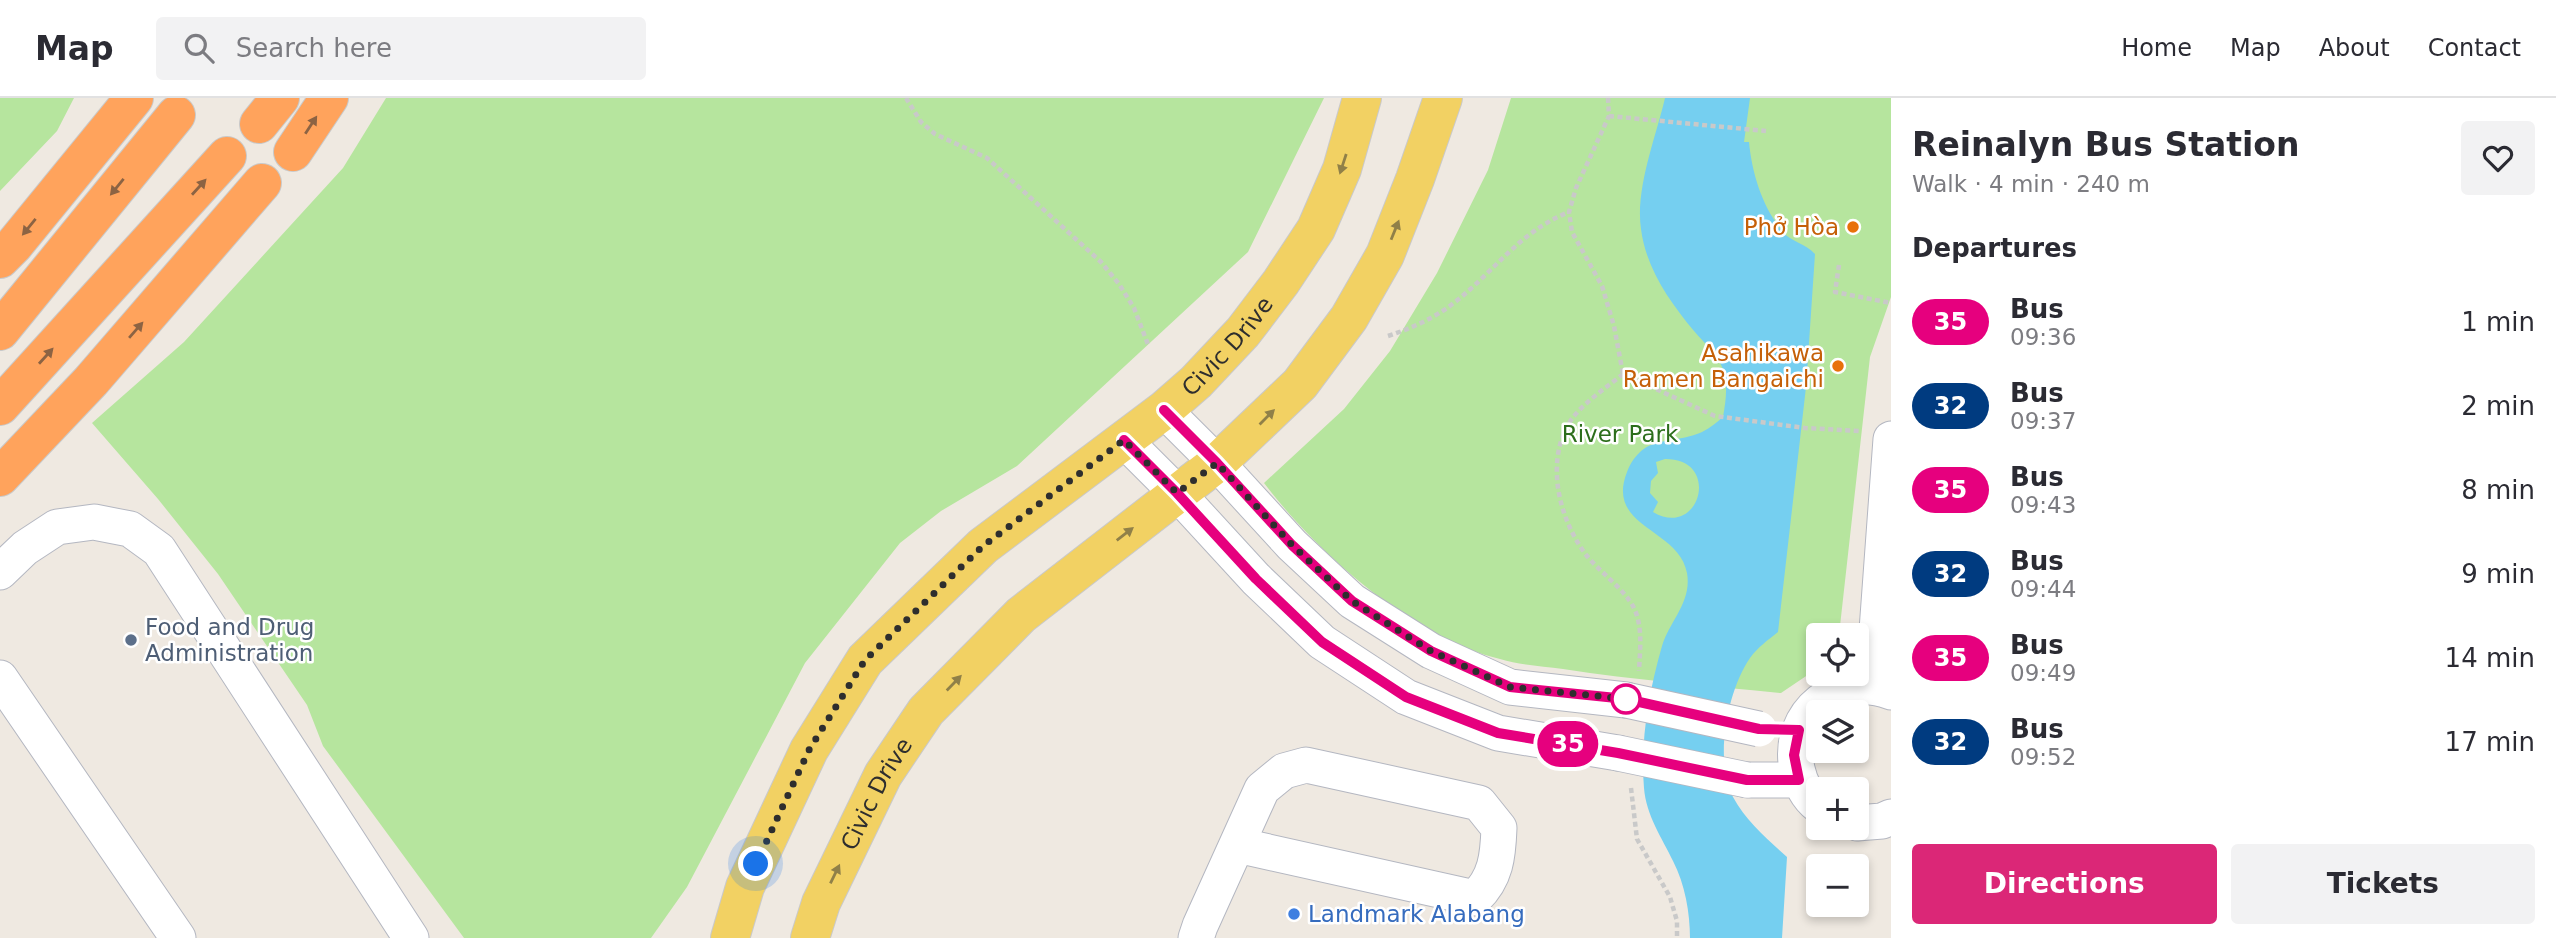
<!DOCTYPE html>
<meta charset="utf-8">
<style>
:root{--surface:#fff;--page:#f2f2f3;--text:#2b2b33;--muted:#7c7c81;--line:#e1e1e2;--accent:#db2777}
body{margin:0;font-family:"DejaVu Sans",sans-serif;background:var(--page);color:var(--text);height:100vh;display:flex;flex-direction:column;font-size:26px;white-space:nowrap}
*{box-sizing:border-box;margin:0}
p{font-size:23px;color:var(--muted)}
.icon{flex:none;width:38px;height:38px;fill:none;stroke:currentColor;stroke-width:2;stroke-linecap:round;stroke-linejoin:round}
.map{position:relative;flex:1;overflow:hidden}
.sheet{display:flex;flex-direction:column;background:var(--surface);width:665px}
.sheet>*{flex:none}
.badge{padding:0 14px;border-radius:23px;font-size:24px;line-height:46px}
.tools{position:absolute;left:1806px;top:525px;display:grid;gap:14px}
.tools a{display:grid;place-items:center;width:63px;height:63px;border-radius:7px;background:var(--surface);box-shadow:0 4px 10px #0003;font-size:35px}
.you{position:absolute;width:35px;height:35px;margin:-18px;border:5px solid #fff;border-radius:50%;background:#1a73e8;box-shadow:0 0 0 10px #1a73e833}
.map>.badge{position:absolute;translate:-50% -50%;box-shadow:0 0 0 4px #fff}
h2{padding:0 21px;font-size:26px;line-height:63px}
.round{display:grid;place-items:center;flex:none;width:74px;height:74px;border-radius:7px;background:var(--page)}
.headline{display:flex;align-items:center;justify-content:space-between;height:119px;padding:0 21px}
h1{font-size:33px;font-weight:800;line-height:52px}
.action{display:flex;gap:14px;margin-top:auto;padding:14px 21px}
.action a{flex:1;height:80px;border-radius:7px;background:var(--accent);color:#fff;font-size:28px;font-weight:800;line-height:80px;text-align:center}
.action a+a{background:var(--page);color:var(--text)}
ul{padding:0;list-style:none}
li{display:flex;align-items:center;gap:21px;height:84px;padding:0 21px}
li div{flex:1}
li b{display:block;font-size:26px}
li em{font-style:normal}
li .badge{min-width:77px;font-weight:700;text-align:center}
header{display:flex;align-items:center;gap:42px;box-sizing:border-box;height:98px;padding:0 35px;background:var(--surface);border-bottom:2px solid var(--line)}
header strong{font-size:33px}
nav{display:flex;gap:38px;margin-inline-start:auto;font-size:24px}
.search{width:490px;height:63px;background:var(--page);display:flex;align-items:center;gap:18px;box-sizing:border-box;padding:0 24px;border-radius:7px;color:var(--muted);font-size:26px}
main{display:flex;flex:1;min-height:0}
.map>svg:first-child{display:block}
.green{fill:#b6e59e}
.water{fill:#75cff0;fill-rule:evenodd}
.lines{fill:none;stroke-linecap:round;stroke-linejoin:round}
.minor-casing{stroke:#b4b7c1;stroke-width:37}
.major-casing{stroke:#c9c9c9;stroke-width:40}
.highway-casing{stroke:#c9c9c9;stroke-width:40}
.path{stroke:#c9c9c9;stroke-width:4.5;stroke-dasharray:5 3.5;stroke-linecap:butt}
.minor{stroke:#fff;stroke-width:35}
.major{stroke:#f2d163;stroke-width:38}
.highway{stroke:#ffa35c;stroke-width:38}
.minor-bridge-casing{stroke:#b4b7c1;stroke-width:37;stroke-linecap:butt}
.minor-bridge{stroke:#fff;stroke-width:35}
.oneway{fill:#8c6343}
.oneway2{fill:#908048}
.line-casing{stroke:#fff;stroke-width:16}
.line{stroke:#e6007e;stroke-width:10}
.walk{stroke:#2e2e2e;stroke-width:7;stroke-dasharray:0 12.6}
.food-dot{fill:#e8710a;stroke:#fff;stroke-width:2.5}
.service-dot{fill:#5c6f8a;stroke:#fff;stroke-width:2.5}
.stop-dot{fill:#fff;stroke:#e6007e;stroke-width:3.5}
.shop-dot{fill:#3f7fe0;stroke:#fff;stroke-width:2.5}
.labels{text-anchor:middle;stroke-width:5;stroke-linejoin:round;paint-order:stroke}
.food-label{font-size:23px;fill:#c56008;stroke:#fff;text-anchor:end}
.street-label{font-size:23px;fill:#2e2e2e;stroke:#fff}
.park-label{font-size:23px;fill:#2c6e1b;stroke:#fff}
.service-label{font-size:23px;fill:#4e5e75;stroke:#fff;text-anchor:start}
.shop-label{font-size:23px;fill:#366cbe;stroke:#fff;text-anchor:start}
</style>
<header>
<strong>Map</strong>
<div class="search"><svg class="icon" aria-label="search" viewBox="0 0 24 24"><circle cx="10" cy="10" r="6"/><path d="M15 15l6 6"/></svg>Search here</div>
<nav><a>Home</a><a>Map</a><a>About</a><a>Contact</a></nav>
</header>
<main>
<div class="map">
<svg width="1891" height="840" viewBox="0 0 1891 840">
<rect width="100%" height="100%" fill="#efe9e1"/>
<!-- green -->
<path class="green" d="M0,0H74L57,33L0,93Z
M386,0H1324L1248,154L1017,368L941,413L900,445L805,565L687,789L651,840H464L323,648L307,607L218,476L158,401L92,325L184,244L343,70Z
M1511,0H1891V199L1870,259L1839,537H1818V570L1781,595C1708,588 1635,582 1563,571C1542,568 1520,567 1500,561C1413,540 1317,455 1264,385L1344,311L1390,253L1437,175L1488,72Z"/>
<!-- water -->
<path class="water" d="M1665,0H1750L1744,44H1749C1752,76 1763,111 1784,135C1790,143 1805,145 1815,156L1806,289L1778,534C1768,542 1758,549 1750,560C1727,593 1714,663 1733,699C1746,723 1768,742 1787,759L1782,840H1690C1690,815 1685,786 1673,763C1662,740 1646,717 1644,690C1640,643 1649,593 1662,548C1670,522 1692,504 1687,475C1679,430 1605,430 1627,374C1644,334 1671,348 1702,334C1710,330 1717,324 1723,319C1726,302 1728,288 1723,271C1717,256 1705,246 1694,233C1669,203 1646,170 1641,131C1635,91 1656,39 1665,0ZM1665,361C1722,360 1700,442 1653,414L1658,404L1650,395L1651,383L1658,375L1656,364Z"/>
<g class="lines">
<defs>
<path id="minor" d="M1164,312L1217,365L1292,447L1352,503L1431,553L1510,589L1626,602
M1124,342L1177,395L1256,481L1322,544L1406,599L1498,635L1618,655
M0,474L25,450L57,429L94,424L130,431L159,452L411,840
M0,580L178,840
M1873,587L1891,341
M1747,682H1799
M1818,707C1807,699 1800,684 1797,671C1786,614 1839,574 1891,594
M1857,725L1882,723L1891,719
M1196,840L1200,828L1262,691L1284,673L1306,667L1479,705L1499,730C1498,758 1496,780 1475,800L1237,747"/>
<g id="major">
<path id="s1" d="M730,840L745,789L809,652L865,562L983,448L1164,312L1196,284L1243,234L1281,184L1316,131L1342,71L1362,0"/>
<path id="s2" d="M810,840L821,805L883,677L926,613L1021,517L1217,365L1300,286L1349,220L1385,157L1415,81L1443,0"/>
</g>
<path id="highway" d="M259,26L280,0
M293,54L329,0
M0,161L14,147L134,0
M0,233L176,17
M0,308L227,58
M0,379L91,283L262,85"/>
</defs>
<!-- minor casing -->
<use href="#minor" class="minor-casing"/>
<!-- major casing -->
<use href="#major" class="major-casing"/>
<!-- highway casing -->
<use href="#highway" class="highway-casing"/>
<!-- path -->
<path class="path" d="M906,0L921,24L935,36L987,60L1101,164L1119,186L1134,210L1149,249
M1608,0L1609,18L1576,90L1569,114L1572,134L1602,188L1614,228L1623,276L1715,318L1805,330L1859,333
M1609,18L1766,33
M1839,167L1835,194L1891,205
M1388,238C1412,230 1435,220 1455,204C1496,172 1519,134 1569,114
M1623,276C1606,290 1584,304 1571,322C1544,363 1559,422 1587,458C1600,474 1625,492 1634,510C1643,529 1640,552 1639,573
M1631,690L1637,741L1670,799L1677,823V840"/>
<!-- minor -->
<use href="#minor" class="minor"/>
<!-- major -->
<use href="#major" class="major"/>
<!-- highway -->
<use href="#highway" class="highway"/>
<defs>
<path id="minor-bridge" d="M1626,602L1759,631
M1618,655L1747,682"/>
</defs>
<!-- minor-bridge casing -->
<use href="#minor-bridge" class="minor-bridge-casing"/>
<!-- minor-bridge -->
<use href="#minor-bridge" class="minor-bridge"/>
</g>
<!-- one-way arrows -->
<defs><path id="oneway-solid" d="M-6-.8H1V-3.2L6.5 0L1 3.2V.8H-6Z" transform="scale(1.75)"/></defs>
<g class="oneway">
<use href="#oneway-solid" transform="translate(311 27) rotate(-57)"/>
<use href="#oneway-solid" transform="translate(117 89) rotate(129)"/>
<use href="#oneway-solid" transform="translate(199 89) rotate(-48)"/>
<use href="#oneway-solid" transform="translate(29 129) rotate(129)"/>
<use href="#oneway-solid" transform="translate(136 232) rotate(-49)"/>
<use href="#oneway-solid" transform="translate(46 258) rotate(-48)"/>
</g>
<g class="oneway2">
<use href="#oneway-solid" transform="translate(1343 66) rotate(108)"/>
<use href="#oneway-solid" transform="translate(1395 132) rotate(-68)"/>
<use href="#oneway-solid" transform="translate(1267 319) rotate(-45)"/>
<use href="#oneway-solid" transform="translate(1125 436) rotate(-38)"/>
<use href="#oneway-solid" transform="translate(954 585) rotate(-46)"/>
<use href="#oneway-solid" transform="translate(835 776) rotate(-64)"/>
</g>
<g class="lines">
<defs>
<path id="line" d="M1124,342L1177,395L1256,481L1322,544L1406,599L1498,635L1618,655L1747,682H1799L1794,657L1799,632L1759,631L1626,601L1510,589L1431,553L1352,503L1292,447L1217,365L1164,312"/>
</defs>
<!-- line casing -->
<use href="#line" class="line-casing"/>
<!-- line -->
<use href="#line" class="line"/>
<!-- walk -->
<path class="walk" d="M756,766L809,652L865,562L983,448L1124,342L1177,395L1217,365L1292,447L1352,503L1431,553L1510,589L1626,601"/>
</g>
<!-- markers -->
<g class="food-dot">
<circle cx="1853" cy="129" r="7"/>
<circle cx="1838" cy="268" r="7"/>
</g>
<circle class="service-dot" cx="131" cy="542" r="7"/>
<circle class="stop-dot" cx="1626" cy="601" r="14"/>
<circle class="shop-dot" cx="1294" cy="816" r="7"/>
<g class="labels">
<!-- food labels -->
<g class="food-label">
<text x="1839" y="137">Phở Hòa</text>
<text x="1824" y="263">Asahikawa<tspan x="1824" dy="26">Ramen Bangaichi</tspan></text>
</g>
<!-- street labels -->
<g class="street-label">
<text dy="8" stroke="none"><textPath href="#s1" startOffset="791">Civic Drive</textPath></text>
<text dy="8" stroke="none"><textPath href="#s2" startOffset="159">Civic Drive</textPath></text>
</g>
<!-- park labels -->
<g class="park-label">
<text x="1620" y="344">River Park</text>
</g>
<!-- service labels -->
<g class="service-label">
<text x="145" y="537">Food and Drug<tspan x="145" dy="26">Administration</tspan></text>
</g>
<!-- shop labels -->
<g class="shop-label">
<text x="1308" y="824">Landmark Alabang</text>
</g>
</g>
</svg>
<div class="tools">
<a><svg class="icon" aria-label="locate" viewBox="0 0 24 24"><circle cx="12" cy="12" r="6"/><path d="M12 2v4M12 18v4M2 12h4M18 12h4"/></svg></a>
<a><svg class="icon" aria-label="layers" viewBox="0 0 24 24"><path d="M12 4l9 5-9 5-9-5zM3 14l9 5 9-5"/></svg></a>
<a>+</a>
<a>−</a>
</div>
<div class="you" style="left:756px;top:766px"></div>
<b class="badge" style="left:1568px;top:646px;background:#e6007e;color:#fff">35</b>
</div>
<section class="sheet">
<div class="headline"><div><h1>Reinalyn Bus Station</h1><p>Walk · 4 min · 240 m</p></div><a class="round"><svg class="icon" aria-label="heart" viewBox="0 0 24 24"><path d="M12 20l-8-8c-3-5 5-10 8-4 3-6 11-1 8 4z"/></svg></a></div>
<h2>Departures</h2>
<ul>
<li><span class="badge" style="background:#e6007e;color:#fff">35</span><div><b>Bus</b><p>09:36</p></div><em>1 min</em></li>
<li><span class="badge" style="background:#003b80;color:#fff">32</span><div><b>Bus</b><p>09:37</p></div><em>2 min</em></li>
<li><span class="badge" style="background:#e6007e;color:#fff">35</span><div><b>Bus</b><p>09:43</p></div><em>8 min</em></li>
<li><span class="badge" style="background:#003b80;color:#fff">32</span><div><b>Bus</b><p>09:44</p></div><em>9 min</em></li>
<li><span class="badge" style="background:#e6007e;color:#fff">35</span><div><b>Bus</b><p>09:49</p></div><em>14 min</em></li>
<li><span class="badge" style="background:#003b80;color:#fff">32</span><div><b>Bus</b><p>09:52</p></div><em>17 min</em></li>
</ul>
<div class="action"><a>Directions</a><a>Tickets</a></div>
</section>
</main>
